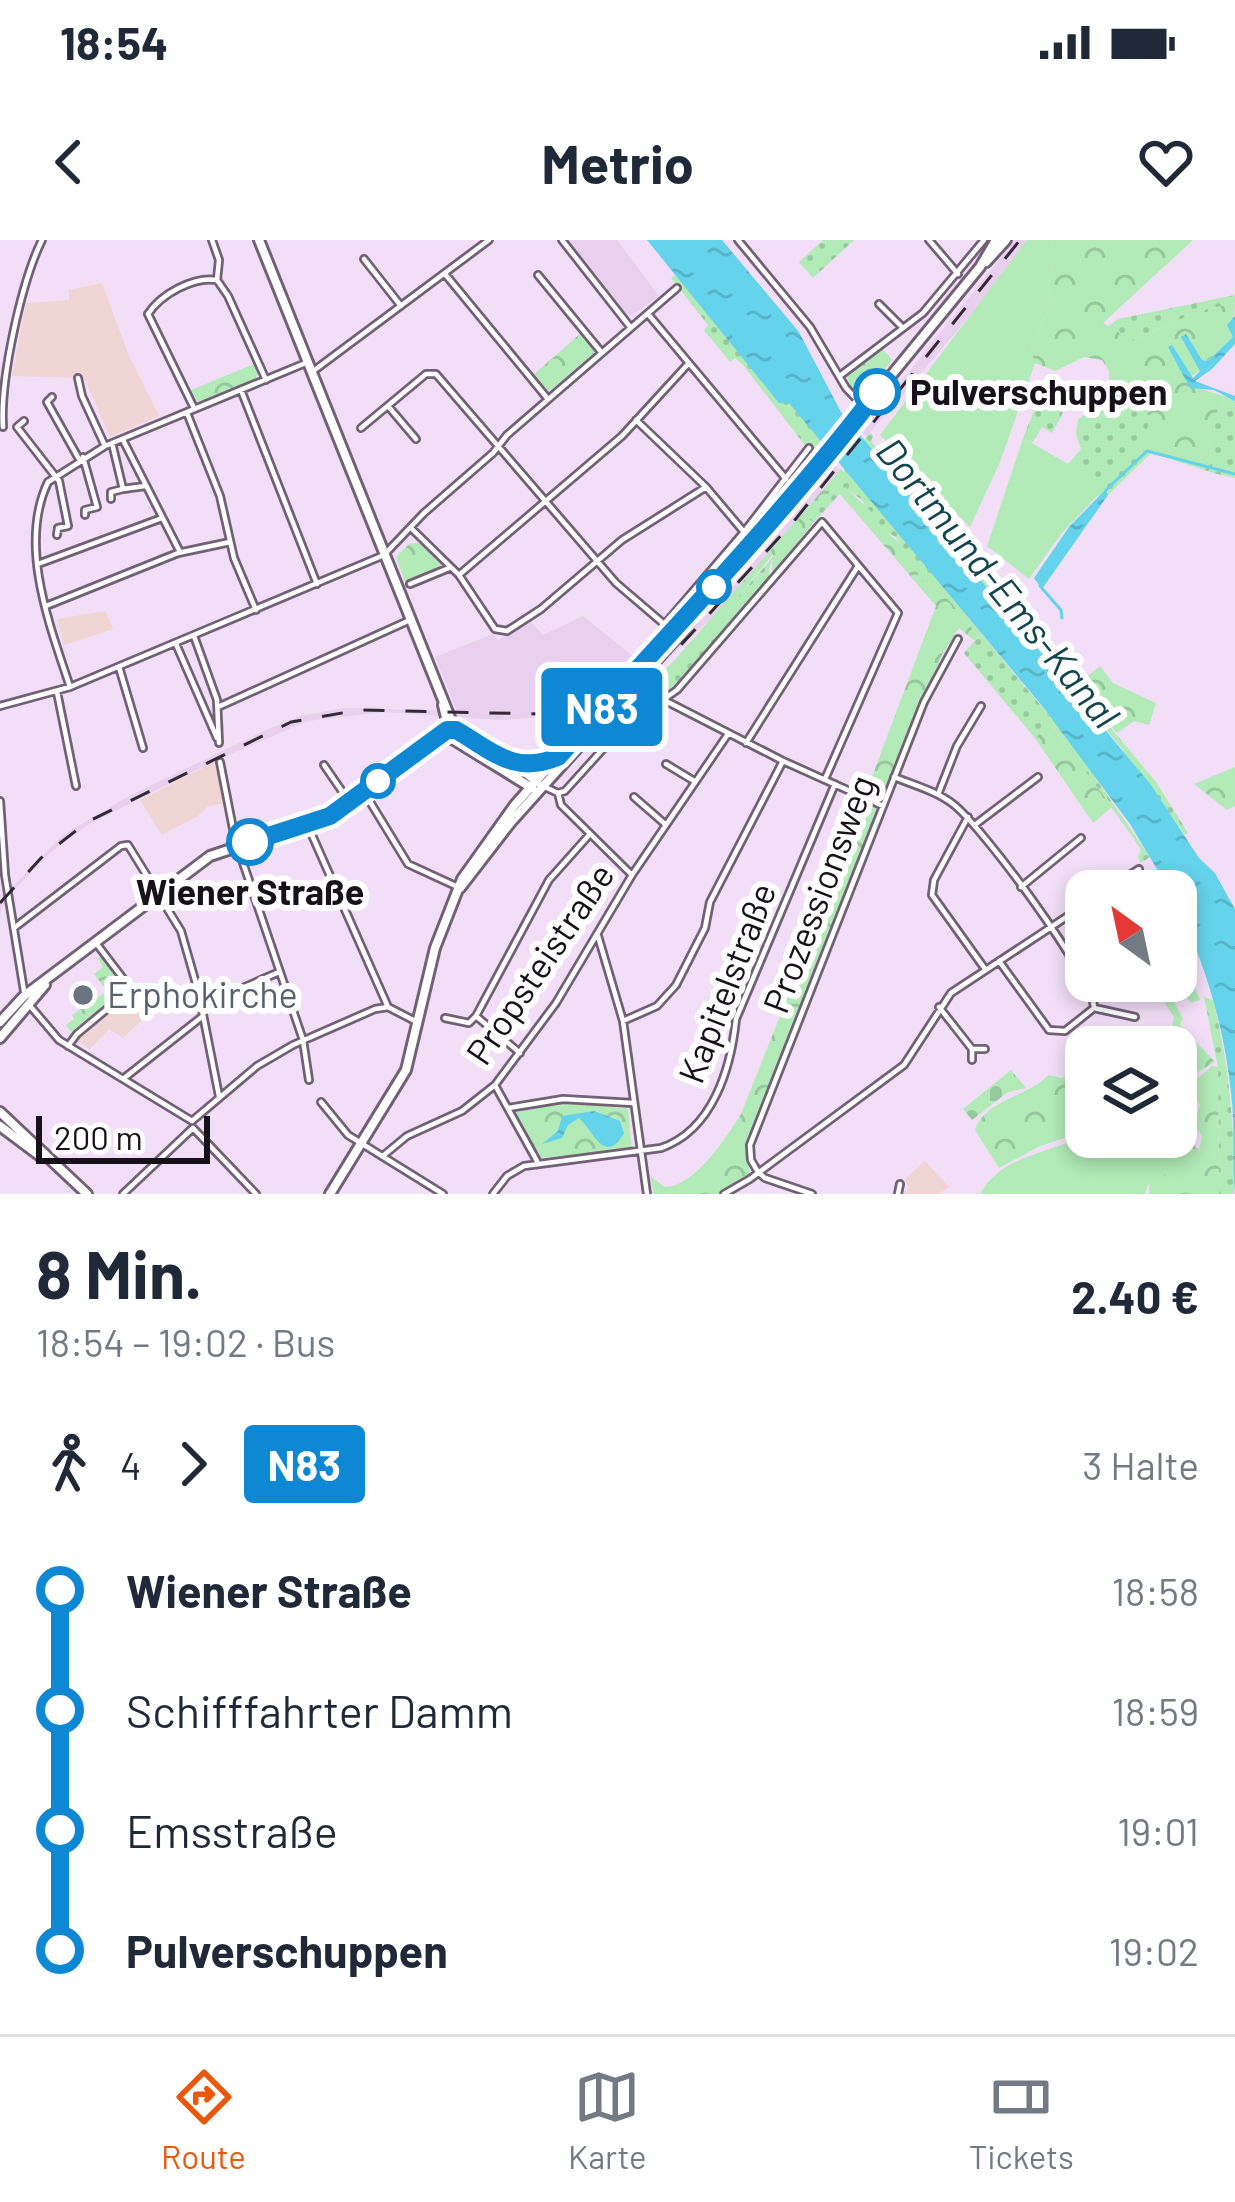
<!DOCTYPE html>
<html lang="de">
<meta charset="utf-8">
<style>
:root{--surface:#fff;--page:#f2f2f3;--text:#1f2937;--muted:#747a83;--line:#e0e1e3;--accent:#ea580c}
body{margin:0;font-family:Barlow,sans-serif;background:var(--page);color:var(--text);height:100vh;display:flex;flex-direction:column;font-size:45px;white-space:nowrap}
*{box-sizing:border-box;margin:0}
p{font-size:39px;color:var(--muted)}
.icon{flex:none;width:66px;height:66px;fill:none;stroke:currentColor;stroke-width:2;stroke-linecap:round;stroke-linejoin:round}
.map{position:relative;height:954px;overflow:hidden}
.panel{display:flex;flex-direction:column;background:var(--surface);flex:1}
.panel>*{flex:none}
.badge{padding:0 24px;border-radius:9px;font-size:42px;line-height:78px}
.needle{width:78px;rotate:327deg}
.controls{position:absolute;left:1065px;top:630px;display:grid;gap:24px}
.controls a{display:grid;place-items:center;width:132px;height:132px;border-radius:24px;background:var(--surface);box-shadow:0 6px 18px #0003;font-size:60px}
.scale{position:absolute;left:36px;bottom:30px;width:174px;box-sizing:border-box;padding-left:12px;border:6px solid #171119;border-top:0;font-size:33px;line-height:42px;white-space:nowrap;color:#171119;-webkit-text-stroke:9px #fff;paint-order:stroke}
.map>.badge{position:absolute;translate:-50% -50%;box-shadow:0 0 0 6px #fff}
.legs{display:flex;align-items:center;gap:18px;height:132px;padding:0 36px;font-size:39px}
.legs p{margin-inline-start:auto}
.overview{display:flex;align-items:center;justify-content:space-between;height:204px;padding:0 36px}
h1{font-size:66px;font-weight:700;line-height:90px}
ul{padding:0 36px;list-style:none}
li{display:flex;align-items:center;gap:42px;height:120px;font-size:45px}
li i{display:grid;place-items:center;width:18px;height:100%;margin:0 15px;background:currentColor}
li i::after{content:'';width:30px;height:30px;margin:-15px;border:9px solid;border-radius:50%;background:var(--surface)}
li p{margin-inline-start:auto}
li:first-child i{background:linear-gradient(#0000 50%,currentColor 0)}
li:last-child i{background:linear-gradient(currentColor 50%,#0000 0)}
.status{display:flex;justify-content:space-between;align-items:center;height:84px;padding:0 60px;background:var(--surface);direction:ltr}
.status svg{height:33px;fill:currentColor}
header{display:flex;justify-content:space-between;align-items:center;height:156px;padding:0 36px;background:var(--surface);font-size:54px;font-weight:700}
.tabs{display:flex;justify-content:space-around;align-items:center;height:168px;border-top:3px solid var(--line);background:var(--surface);font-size:33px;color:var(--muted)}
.tabs a{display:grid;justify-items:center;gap:6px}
.tabs .current{color:var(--accent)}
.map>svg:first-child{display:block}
.built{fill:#e8d0ee}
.education{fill:#f0d5d5}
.grass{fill:url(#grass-dots)}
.forest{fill:url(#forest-crowns)}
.cemetery{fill:url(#cemetery-stones)}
.garden{fill:#b2eab8}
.water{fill:url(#water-ripples)}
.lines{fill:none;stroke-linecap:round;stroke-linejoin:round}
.stream{stroke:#65d3eb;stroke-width:3}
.street-casing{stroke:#726176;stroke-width:10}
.secondary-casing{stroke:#726176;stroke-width:14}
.street{stroke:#fff;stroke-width:4.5}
.secondary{stroke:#fff;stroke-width:8}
.rail{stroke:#322a34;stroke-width:3;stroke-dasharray:21 21;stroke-linecap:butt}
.line-1-casing{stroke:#fff;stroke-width:27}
.line-1{stroke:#0e88d3;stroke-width:18}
.stop-1-dot{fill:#fff;stroke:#0e88d3;stroke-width:6}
.worship-dot{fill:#6b7280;stroke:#fff;stroke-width:4.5}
.labels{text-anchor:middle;stroke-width:12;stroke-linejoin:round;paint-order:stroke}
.stop-label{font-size:36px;font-weight:bold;fill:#171119;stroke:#fff;text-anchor:start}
.street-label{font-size:36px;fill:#171119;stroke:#fff}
.worship-label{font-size:36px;fill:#5b616d;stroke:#fff;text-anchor:start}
.water-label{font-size:39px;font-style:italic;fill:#13454f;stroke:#fff}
</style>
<div class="status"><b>18:54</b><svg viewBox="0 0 49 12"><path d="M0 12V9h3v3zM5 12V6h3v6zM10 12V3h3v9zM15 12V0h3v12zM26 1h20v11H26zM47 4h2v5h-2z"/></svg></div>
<header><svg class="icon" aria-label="back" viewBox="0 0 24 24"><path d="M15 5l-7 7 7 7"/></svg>Metrio<svg class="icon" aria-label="heart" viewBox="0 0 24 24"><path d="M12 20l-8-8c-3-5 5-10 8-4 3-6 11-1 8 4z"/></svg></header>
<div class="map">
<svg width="1235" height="954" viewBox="0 0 1235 954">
<defs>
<pattern id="grass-dots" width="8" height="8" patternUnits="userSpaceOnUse" patternTransform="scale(3)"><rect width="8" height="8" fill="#b2eab8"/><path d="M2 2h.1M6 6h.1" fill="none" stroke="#98c89e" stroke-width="1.8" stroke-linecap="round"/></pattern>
<pattern id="forest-crowns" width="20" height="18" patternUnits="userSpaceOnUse" patternTransform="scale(3)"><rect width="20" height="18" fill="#b2eab8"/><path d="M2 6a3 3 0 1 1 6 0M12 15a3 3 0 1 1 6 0" fill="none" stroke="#98c89e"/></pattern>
<pattern id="cemetery-stones" width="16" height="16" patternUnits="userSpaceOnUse" patternTransform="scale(3)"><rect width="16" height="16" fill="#b2eab8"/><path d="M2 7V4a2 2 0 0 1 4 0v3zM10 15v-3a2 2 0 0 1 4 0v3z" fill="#98c89e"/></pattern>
<pattern id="water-ripples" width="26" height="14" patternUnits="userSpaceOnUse" patternTransform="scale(3)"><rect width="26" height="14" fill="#65d3eb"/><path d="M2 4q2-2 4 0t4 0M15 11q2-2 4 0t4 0" fill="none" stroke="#57b4c9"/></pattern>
</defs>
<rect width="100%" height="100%" fill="#f2dff7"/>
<!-- built -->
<path class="built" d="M568,0H617L659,56L628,78Z
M1015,0H1027L981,63L867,196L861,191Z
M835,226L840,230L717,373L669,417L623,448L567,471L533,478L500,480L383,472L308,481L210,523L86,586L51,612L12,652L1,668L0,678V659L63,595L129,556L268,489L301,476L343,468L457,471L435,417L493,394L498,400L531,382L543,395L583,376L635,418L606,452L610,451L668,414L733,347Z"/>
<!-- education -->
<path class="education" d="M102,43L129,116L159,176L110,197L84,138L12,136L26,63L69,60V50Z
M106,371L113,389L64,405L57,379Z
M216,521L228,563L208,566L198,576L162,595L140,560Z
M125,758L143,779L123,798L109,789L90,809L77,801L76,798Z
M925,921L949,947L939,954H900L910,948L904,940Z"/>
<!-- grass -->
<path class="grass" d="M823,0H854L813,38L799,22Z
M677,34L779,162H789L825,204L817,214L804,204L743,125L735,118L730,122L704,90L708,85L671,38Z
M1235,55V63L1199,71L1132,101L1107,87L1118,79Z
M1102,147H1109L1151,177L1141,209L1151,213L1108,255V251L1102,256L1096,255L1068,224L1081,209L1076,194L1078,179L1109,161L1099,151Z
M1041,153L1063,173L1052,193L1042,187L1032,203L1023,198Z
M1228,157L1235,161V238L1213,233L1208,184Z
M870,192L873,196L871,201L1156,542L1188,593L1185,595L1122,509L864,200Z
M844,227L1070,501L1150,617L1141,623L1138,617L1141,610L1134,599L1052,485L1035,498L964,413L979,396L929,349L912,329L896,297L880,289L861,259L845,248L814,282L807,280C790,297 768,312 769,338L682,441L638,468L630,464L692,410L844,235Z
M1204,757L1213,760C1229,823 1235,889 1234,954H1219L1218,828Z"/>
<!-- forest -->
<path class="forest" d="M1052,0H1193L1103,83L1132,101L1199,71L1235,63L1233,97L1208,121L1202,120L1186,95L1200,131L1190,137L1193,147L1228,157L1208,184L1213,233L1140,209L1151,177L1109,147V131L1102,120L1084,117L1055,131L1035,123L1030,110L1048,72Z
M580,94L595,112L548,152L533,135Z
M881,107L892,120L863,156C853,153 847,146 848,135Z
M254,124L258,133L255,140L201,162L195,160L189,151Z
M841,229L845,234L807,278L814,282L772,334L773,314C731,365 691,421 635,458L674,421Z
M845,247L875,275L880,288C913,308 908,325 929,349L938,347L979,397L975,401L959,388L942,415L883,557L867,550L936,366L839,253Z
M410,303H419L444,328L410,338L406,345L396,317Z
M1100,426L1113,443L1156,463L1149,485L1134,481L1117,493L1076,446Z
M1051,484L1112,567L1093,583L1035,498Z
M1235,527V566L1227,570L1194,544Z
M865,563L878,569L746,909L750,935L717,954H654L650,936L665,947C694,947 727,897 741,874Z
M102,716L128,748L71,792L66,785L74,779L72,775L107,751L94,734L103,727L98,719Z
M1186,727L1200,760L1191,763L1180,749L1168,752L1183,778L1180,785L1215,822L1189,837L1186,829L1180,830L1176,847V807H1158L1169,800L1174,777L1150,741H1176V731Z
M1086,822V891L1040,906L999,928L975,890C985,859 1029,857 1048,835L1062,838Z
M1212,826L1218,827L1219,954H1149L1151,897H1166L1175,907L1193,904L1199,910L1202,897L1194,884L1200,865L1189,848L1188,862L1176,872V851C1189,843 1200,838 1212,826Z
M564,861L628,869L632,911L537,918L514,873Z"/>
<!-- cemetery -->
<path class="cemetery" d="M1011,830L1026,848L1008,852L972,880L963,869Z"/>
<!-- garden -->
<path class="garden" d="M1027,0H1052L1048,72L1030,110L1035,123L1000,222L970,287L880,195Z
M1023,198L1068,224L1103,250L1061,294L1029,339L987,306Z
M1086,894V897H1156L1174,930L1148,945L1145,954H980C1002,914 1051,914 1086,894Z"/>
<!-- water -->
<path class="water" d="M647,0H722L799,92L841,172L1151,545L1199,618L1215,633L1235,669V954C1232,923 1235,886 1231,852C1224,786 1205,723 1176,663V651H1170L1130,584L1043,467L789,163H779Z
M1235,76V104L1212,129L1195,141L1235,156V161L1214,150L1190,148L1168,107L1172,105L1193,138L1200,131L1181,97L1186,94L1202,120L1208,121L1233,97L1227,85Z
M1106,249L1108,255L1042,349L1034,338L1069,287Z
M594,871L620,881L624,893C605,927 593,890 579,878L568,885L562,898L542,904L558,891L562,876Z"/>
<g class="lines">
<!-- stream -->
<path class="stream" d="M1106,250L1147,211L1235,234
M1040,346L1061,370L1062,378"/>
<defs>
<path id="street" d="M212,0L219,20L217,40L228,56L266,140
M562,0L631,88
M738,0L810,87L846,148L864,167
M929,0L958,34
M364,19L401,66
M445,34L548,159
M538,35L602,113
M879,64L903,88
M648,74L786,239
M312,132L489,0
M841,135L923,73L984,0
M78,138L82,156L105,206
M241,150L317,344
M52,157L47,162L79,219
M388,166L416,199
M194,168L148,74C161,54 194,36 217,40
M187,173L220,256L234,318L256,370
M636,180L706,247L744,292
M24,181L17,187L59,241L68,286L58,288L57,295
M3,187C0,140 21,43 42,0
M361,188L426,134H436L616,343L678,396
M123,200L180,312
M83,217L97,267L85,270V275
M123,249L145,246
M111,259V252L123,249L112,203
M412,289L459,335L622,196L689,123
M38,324L162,278
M459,335L495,389L507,391L541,369L622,300L706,247
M410,344L449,328
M46,366L178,313L230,302
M665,384L744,292L809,208
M194,396L217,460L219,503
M176,404L217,498
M119,427L143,508
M70,447C50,386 18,305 48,242L105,206L308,122
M57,452L76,546
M664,460L783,521L883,566
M0,466L70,447L384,315L424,273L493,213L507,195L677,48
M218,467L410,380
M616,470L639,475
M746,503L858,326
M220,522L235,599L303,800L309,840
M666,524L694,541
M324,525L350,563
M894,537C914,545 936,551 953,564C981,585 1094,737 1094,768L1065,791L1049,790L999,721
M545,547L558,553L565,551L622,488L677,450L822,282L898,373L825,539
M364,552L408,624L460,648
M939,552L957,506L981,466
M558,553L561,565L632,635
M634,557L665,584
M0,561L5,635L25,757
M968,577L934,640L932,655L985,729
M976,584L1038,537
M308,586L388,767L415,781
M1021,647L1081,598
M1105,651L1139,629
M14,688L121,606L128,605L181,691L199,754L219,856
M598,696L623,781L647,954
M202,766L279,732
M31,767L59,800L192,881L257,826L293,805L375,769L388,767
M939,767L972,809V820
M1094,768L1135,777
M476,776L549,640L590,594
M476,776L520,813
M445,778L469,783L476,776
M623,781L657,766L676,745L705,688L710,662L783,521
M68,806L77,794L131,749L96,703
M972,809H985
M123,839L203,776
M496,847L537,921
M321,862L348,895L443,954
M508,868L563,859L633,863
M384,915L407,896L462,871L495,845L556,763L632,635L728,494
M758,932L751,920L750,905L924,462L958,399
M758,932L765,938L812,954
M123,954L193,888L256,954
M493,954L507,936L524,926L661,908C713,890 731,828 736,779L835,544
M724,954L750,939L904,825L951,753L1086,664
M898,954L900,944"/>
<path id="secondary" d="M259,0L455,490L516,525L537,542
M986,22L1006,0
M443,465L451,498L532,548
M418,513L450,496
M519,526H535L556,518
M460,648L511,582L678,396L980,27L996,0
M0,782L24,756L210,616L330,576L440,493L455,490
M0,798L45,745
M0,872L87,954
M0,886L40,916
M330,954L406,830L435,708L462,639L514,566L680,378L706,355"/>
</defs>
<!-- street casing -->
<use href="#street" class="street-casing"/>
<!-- secondary casing -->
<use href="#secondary" class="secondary-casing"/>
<!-- street -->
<use href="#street" class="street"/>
<!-- secondary -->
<use href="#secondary" class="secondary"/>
<!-- rail -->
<path class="rail" d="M0,663L41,618L87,582L291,482L359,470L540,474L594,460L647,432L681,405L794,281L1020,0"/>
</g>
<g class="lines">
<defs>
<path id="line-1" d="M250,602L330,576L447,490H456C494,512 514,535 558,517C666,396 778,281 877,152"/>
</defs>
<!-- line-1 casing -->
<use href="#line-1" class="line-1-casing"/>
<!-- line-1 -->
<use href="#line-1" class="line-1"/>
</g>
<!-- markers -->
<g class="stop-1-dot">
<circle cx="877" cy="152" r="21"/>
<circle cx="714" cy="347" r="15"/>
<circle cx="378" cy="541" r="15"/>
<circle cx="250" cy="602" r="21"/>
</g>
<circle class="worship-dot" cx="83" cy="755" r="12"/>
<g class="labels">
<!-- stop labels -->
<g class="stop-label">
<text x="910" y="165">Pulverschuppen</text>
<text x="250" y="665" text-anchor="middle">Wiener Straße</text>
</g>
<!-- street labels -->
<g class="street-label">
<text transform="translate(819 654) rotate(-69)" y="13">Prozessionsweg</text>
<text transform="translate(540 724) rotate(-56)" y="13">Propsteistraße</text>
<text transform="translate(727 743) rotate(-69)" y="13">Kapitelstraße</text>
</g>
<!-- worship labels -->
<g class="worship-label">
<text x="107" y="768">Erphokirche</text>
</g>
<!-- water labels -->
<g class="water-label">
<text transform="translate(998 343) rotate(51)" y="14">Dortmund-Ems-Kanal</text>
</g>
</g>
</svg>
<div class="controls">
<a><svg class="needle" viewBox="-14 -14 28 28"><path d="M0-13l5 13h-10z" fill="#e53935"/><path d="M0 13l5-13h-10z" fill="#747a83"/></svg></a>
<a><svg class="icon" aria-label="layers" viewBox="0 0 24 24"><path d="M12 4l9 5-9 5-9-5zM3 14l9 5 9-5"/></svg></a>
</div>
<div class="scale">200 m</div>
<b class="badge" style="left:602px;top:467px;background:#0e88d3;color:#fff">N83</b>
</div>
<section class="panel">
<div class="overview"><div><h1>8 Min.</h1><p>18:54 – 19:02 · Bus</p></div><b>2.40 €</b></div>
<div class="legs"><svg class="icon" aria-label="walk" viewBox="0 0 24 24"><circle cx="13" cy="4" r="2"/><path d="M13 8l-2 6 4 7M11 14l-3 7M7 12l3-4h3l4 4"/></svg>4<svg class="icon" aria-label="forward" viewBox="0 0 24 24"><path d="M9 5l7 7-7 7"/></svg><b class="badge" style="background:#0e88d3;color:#fff">N83</b><p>3 Halte</p></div>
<ul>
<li><i style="color:#0e88d3"></i><b>Wiener Straße</b><p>18:58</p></li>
<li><i style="color:#0e88d3"></i><span>Schifffahrter Damm</span><p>18:59</p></li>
<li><i style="color:#0e88d3"></i><span>Emsstraße</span><p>19:01</p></li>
<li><i style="color:#0e88d3"></i><b>Pulverschuppen</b><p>19:02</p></li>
</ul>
</section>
<nav class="tabs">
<a class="current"><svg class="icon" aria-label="directions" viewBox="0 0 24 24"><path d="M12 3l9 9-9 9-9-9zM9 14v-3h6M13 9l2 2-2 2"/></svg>Route</a>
<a><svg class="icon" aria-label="map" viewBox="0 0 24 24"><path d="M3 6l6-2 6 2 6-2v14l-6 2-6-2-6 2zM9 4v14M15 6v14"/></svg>Karte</a>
<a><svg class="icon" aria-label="tickets" viewBox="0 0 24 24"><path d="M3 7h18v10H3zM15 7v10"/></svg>Tickets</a>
</nav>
